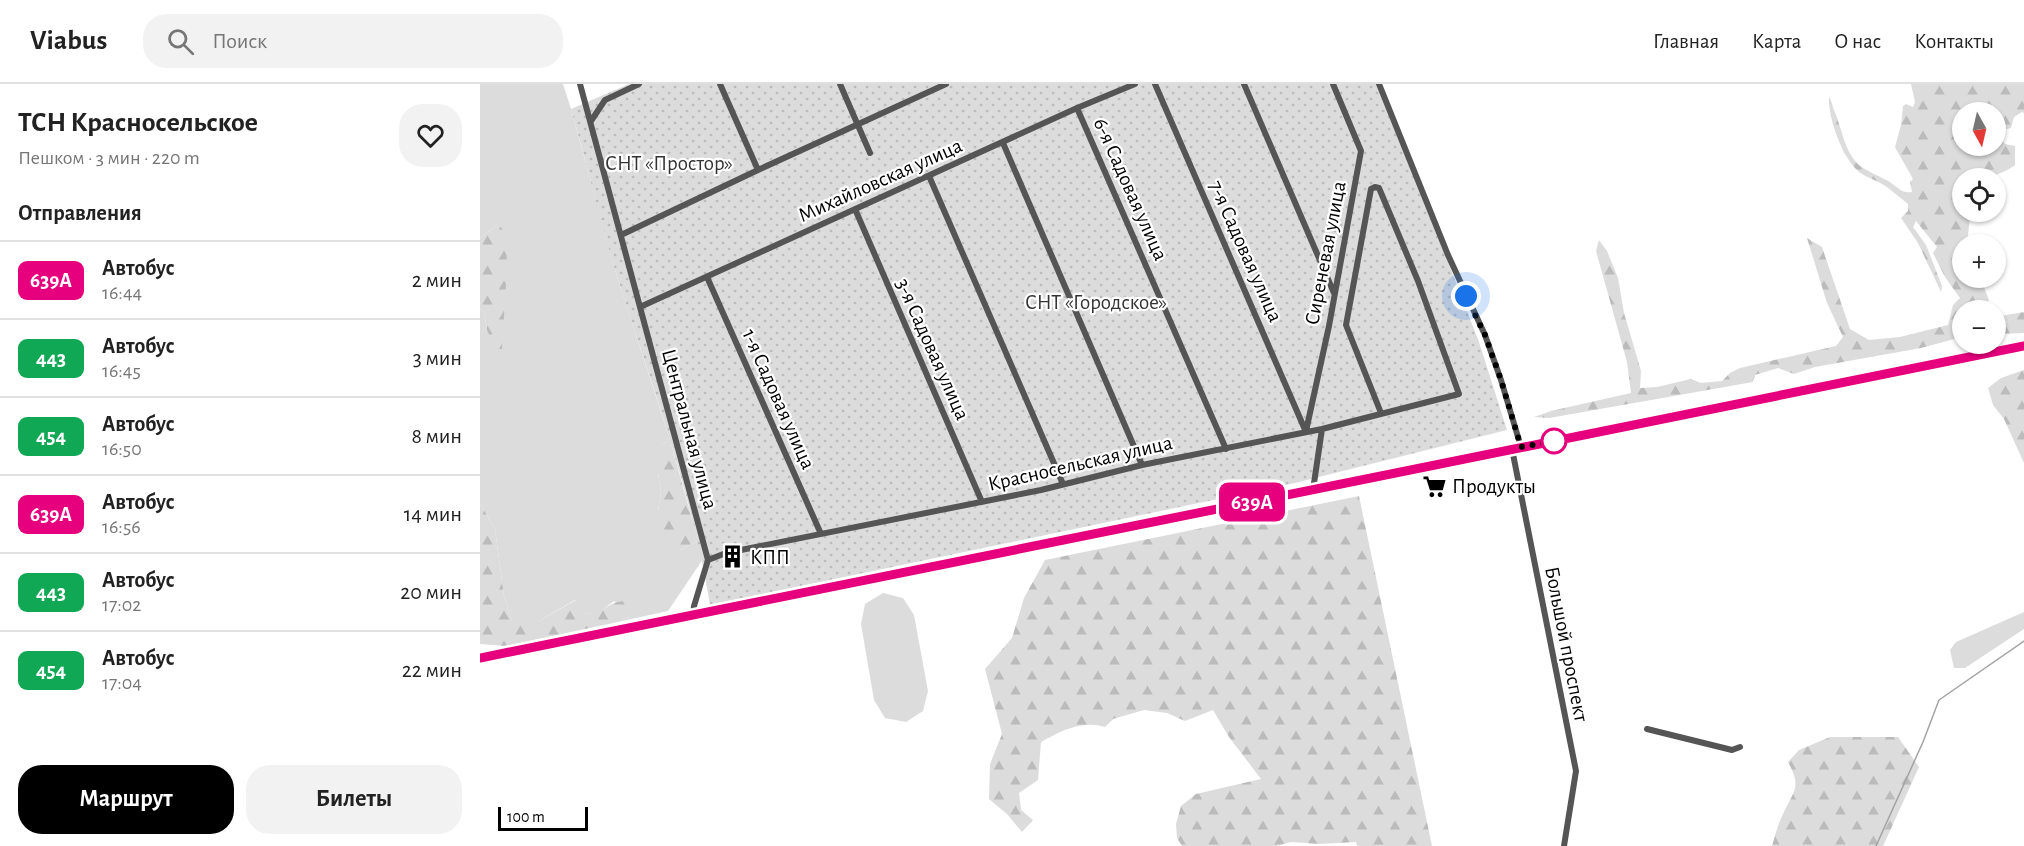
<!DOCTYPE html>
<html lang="ru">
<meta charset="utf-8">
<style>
:root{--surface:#fff;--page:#f2f2f2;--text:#222;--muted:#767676;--line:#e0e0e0;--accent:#000}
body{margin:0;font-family:"Alegreya Sans",sans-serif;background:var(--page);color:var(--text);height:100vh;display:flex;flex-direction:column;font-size:22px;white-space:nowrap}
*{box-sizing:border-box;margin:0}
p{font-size:20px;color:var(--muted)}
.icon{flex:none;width:33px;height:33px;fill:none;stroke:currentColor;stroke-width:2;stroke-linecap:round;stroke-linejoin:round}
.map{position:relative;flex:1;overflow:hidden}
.side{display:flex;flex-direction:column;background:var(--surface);width:480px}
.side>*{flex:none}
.badge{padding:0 12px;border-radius:9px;font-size:21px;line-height:39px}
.needle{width:39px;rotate:172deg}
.tools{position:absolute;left:1472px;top:18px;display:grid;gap:12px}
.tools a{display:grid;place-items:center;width:54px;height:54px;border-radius:50%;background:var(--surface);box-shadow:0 2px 4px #0004;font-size:30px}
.scale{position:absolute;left:18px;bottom:15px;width:90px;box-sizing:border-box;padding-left:6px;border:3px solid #000;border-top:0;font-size:16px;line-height:21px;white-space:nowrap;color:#000;-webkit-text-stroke:4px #fff;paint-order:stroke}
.you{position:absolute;width:30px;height:30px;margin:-15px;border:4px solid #fff;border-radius:50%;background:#1a73e8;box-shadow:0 0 0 9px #1a73e833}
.map>.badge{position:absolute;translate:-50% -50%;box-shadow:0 0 0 3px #fff}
h2{padding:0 18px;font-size:22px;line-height:54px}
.round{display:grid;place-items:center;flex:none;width:63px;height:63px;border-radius:24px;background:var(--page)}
.head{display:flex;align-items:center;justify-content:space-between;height:102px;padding:0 18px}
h1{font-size:28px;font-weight:700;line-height:45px}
.button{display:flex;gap:12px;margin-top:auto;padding:12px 18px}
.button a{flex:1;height:69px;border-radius:24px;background:var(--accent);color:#fff;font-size:24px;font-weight:700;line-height:69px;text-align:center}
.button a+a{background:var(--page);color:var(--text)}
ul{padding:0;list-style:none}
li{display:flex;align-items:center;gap:18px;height:78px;padding:0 18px;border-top:2px solid var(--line)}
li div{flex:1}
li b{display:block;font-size:22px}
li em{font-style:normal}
li .badge{min-width:66px;font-weight:700;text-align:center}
header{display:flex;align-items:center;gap:36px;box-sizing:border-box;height:84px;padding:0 30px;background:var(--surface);border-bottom:2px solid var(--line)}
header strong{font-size:28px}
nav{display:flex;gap:33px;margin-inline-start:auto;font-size:21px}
.search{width:420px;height:54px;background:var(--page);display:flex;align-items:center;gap:15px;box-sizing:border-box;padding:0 21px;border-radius:24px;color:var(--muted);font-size:22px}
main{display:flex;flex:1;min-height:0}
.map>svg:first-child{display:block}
.grass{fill:#dcdcdc}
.forest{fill:url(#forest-firs);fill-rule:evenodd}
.park{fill:url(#park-dots)}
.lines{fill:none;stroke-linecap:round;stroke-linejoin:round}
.stream{stroke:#a3a3a3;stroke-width:1.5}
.street{stroke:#555;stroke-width:6}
.secondary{stroke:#222;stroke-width:8}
.line-casing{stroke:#fff;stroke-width:14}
.line{stroke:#e6007e;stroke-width:9}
.walk{stroke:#000;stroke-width:6;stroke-dasharray:0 10.8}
.stop-dot{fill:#fff;stroke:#e6007e;stroke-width:3}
.labels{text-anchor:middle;stroke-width:4.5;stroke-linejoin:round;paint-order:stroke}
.park-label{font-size:21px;fill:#333;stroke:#fff}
.street-label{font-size:21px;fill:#000;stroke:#fff}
.poi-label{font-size:21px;fill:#000;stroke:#fff;text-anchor:start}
</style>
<header>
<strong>Viabus</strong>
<div class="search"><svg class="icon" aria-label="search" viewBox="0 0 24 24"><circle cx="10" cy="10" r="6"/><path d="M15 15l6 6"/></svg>Поиск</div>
<nav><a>Главная</a><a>Карта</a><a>О нас</a><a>Контакты</a></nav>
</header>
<main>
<section class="side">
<div class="head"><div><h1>ТСН Красносельское</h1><p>Пешком · 3 мин · 220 m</p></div><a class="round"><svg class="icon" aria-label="heart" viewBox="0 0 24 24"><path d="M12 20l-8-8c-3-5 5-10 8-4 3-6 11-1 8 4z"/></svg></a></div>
<h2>Отправления</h2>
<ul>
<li><span class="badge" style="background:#e6007e;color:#fff">639А</span><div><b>Автобус</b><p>16:44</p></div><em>2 мин</em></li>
<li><span class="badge" style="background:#10a855;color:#fff">443</span><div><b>Автобус</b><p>16:45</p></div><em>3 мин</em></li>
<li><span class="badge" style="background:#10a855;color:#fff">454</span><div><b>Автобус</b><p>16:50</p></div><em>8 мин</em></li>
<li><span class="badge" style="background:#e6007e;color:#fff">639А</span><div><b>Автобус</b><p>16:56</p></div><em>14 мин</em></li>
<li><span class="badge" style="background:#10a855;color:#fff">443</span><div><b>Автобус</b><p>17:02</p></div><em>20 мин</em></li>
<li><span class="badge" style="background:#10a855;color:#fff">454</span><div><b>Автобус</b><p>17:04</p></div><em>22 мин</em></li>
</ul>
<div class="button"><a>Маршрут</a><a>Билеты</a></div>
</section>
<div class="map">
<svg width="1544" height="762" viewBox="0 0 1544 762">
<defs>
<pattern id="forest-firs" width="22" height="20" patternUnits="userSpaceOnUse" patternTransform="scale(1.5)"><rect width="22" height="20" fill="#dcdcdc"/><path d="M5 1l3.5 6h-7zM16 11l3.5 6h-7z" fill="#bbb"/></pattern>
<pattern id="park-dots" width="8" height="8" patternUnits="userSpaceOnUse" patternTransform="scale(1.5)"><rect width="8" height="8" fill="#dcdcdc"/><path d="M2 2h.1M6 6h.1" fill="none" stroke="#bbb" stroke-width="1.8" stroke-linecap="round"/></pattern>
</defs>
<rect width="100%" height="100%" fill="#fff"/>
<!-- grass -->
<path class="grass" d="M0,0H83L91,25L136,189L190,356L182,361L178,389L181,408L178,427L200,466L218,457L223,475L188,527L138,538L149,533L134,517L118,529L107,530L95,516L59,537H32L24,512L15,445L0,419V225L4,228L7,246L18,140L0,154Z
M403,509L423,514L434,531L448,607L443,627L426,638L405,634L394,616L381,540L385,520Z
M1544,528V545L1485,584H1474L1470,566L1476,558Z"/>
<!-- forest -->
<path class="forest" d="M1431,0H1544V29L1542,28L1534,33L1531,44L1523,46L1519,53L1525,60L1535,62V81C1520,93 1501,94 1482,94V128H1497L1490,133L1487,160H1482V194H1500L1509,216L1503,226H1482V253L1441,264L1335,283L1314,290L1298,284L1275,291L1273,298L1069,334L1054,333L1071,327L1151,309L1147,278L1116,167L1119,156L1127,167L1138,194L1144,229L1161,287L1160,304L1177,303L1211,295L1221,299L1242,297L1250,289L1260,284L1356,262L1363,253L1347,219L1327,154L1342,163L1370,245L1389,256L1420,253L1468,241L1473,221L1480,214L1465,193L1453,169L1457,163L1436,137L1433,143L1446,161L1462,202L1461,208L1438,159L1421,134L1428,127V120C1420,114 1411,105 1402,100C1394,95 1384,93 1377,86C1362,72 1348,34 1349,13C1352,17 1352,21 1354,26C1362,44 1364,67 1379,81C1388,88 1398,91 1408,97C1417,102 1421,110 1432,108L1430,98L1433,95L1415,63L1421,41L1423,22L1426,20L1433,23L1435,18ZM1482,28H1515V62H1482Z
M18,140L26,149L27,183L22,265H15L7,246L4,228L0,225V154Z
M1544,228V249L1515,250V233Z
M1544,286V379L1524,335L1513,321L1508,304L1521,294Z
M190,356L218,457L200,466L190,465L179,444L178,427L181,408L178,389V371L182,361Z
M879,412L952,762H877L876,758L839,760L811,758L796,762H702L697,754L696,740L701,722L716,710L781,695L749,653L733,626L705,637L687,629L664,626L633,635L625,643C601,636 581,647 561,658L558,696L539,709L541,726L553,736L542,748L527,730L509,715L510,680L522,650L505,585L532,554L544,514L565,476Z
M0,419L15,445L24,512L32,537H59L96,516L107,530C126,528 128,517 147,517L153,525L149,533L138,538L26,562L0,560Z
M1350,653H1418L1439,683L1403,762H1292C1295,752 1298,740 1303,730C1314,706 1322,704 1308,678L1319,666Z"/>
<!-- park -->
<path class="park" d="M149,0H899L999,258L1027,346L815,399L230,521C212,408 171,300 137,192C120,137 107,80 91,25Z"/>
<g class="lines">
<!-- stream -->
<path class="stream" d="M1396,762L1443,658L1459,616L1544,557"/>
<!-- street -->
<path class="street" d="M100,0L228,476L214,522L213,531
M240,0L278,86
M360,0L390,69
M675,0L826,348
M764,0L854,209
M899,0L968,171L1005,251L1021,296L1041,363
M597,24L746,365
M111,37L125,16L159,0
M523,59L662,381
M449,92L583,400
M375,125L502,418
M141,151L278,86L466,0
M227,193L341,450
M160,223L597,24L655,0
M826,347L849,242L881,67L853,0
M1032,365L1096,687L1084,762
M833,406L842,345
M228,476L246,469L561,406L662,381L842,345L979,310L938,197L899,104L895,103L891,105L866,241L901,329
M1167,645L1252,666L1260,663"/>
<!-- secondary -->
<path class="secondary" d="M0,574L1544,262"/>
</g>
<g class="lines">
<defs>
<path id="line" d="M0,574L1544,262"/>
</defs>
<!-- line casing -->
<use href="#line" class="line-casing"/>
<!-- line -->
<use href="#line" class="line"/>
<!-- walk -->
<path class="walk" d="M986,212L1005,251L1021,296L1041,363L1074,357"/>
</g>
<!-- icons -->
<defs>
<symbol id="supermarket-bare" viewBox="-9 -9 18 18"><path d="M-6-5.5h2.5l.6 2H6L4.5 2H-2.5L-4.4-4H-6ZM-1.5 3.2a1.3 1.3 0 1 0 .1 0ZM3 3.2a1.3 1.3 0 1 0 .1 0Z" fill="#000" stroke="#fff" stroke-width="2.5" paint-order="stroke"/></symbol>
<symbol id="building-bare" viewBox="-9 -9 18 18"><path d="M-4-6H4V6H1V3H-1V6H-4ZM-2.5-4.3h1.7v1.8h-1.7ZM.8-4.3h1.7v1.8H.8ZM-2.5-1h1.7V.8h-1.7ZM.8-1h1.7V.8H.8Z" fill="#000" stroke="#fff" stroke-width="2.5" paint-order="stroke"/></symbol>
</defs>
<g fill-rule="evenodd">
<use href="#supermarket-bare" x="938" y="386" width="33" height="33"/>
<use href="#building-bare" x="236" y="456" width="33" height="33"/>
</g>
<!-- markers -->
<circle class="stop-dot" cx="1074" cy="357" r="12"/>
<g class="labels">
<!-- park labels -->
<g class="park-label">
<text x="189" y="86">СНТ «Простор»</text>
<text x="616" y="225">СНТ «Городское»</text>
</g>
<!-- street labels -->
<g class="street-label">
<text transform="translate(400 96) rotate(-24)" y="7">Михайловская улица</text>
<text transform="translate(651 105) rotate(66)" y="7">6-я Садовая улица</text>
<text transform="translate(766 167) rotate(66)" y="7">7-я Садовая улица</text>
<text transform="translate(845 169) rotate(-79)" y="7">Сиреневая улица</text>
<text transform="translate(453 265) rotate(66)" y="7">3-я Садовая улица</text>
<text transform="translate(299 315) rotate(66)" y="7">1-я Садовая улица</text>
<text transform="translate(210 345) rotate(75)" y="7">Центральная улица</text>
<text transform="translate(600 379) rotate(-13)" y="7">Красносельская улица</text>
<text transform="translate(1087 560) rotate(79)" y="7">Большой проспект</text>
</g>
<!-- poi labels -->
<g class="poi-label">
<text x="972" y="409">Продукты</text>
<text x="270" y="480">КПП</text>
</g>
</g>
</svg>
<div class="tools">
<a><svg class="needle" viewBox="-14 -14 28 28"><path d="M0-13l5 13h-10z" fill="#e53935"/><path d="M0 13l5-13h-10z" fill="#767676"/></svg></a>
<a><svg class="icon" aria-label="locate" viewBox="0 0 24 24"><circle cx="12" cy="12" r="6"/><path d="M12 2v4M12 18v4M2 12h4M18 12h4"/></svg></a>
<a>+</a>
<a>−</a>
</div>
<div class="scale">100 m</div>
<div class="you" style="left:986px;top:212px"></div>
<b class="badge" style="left:772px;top:418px;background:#e6007e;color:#fff">639А</b>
</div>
</main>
